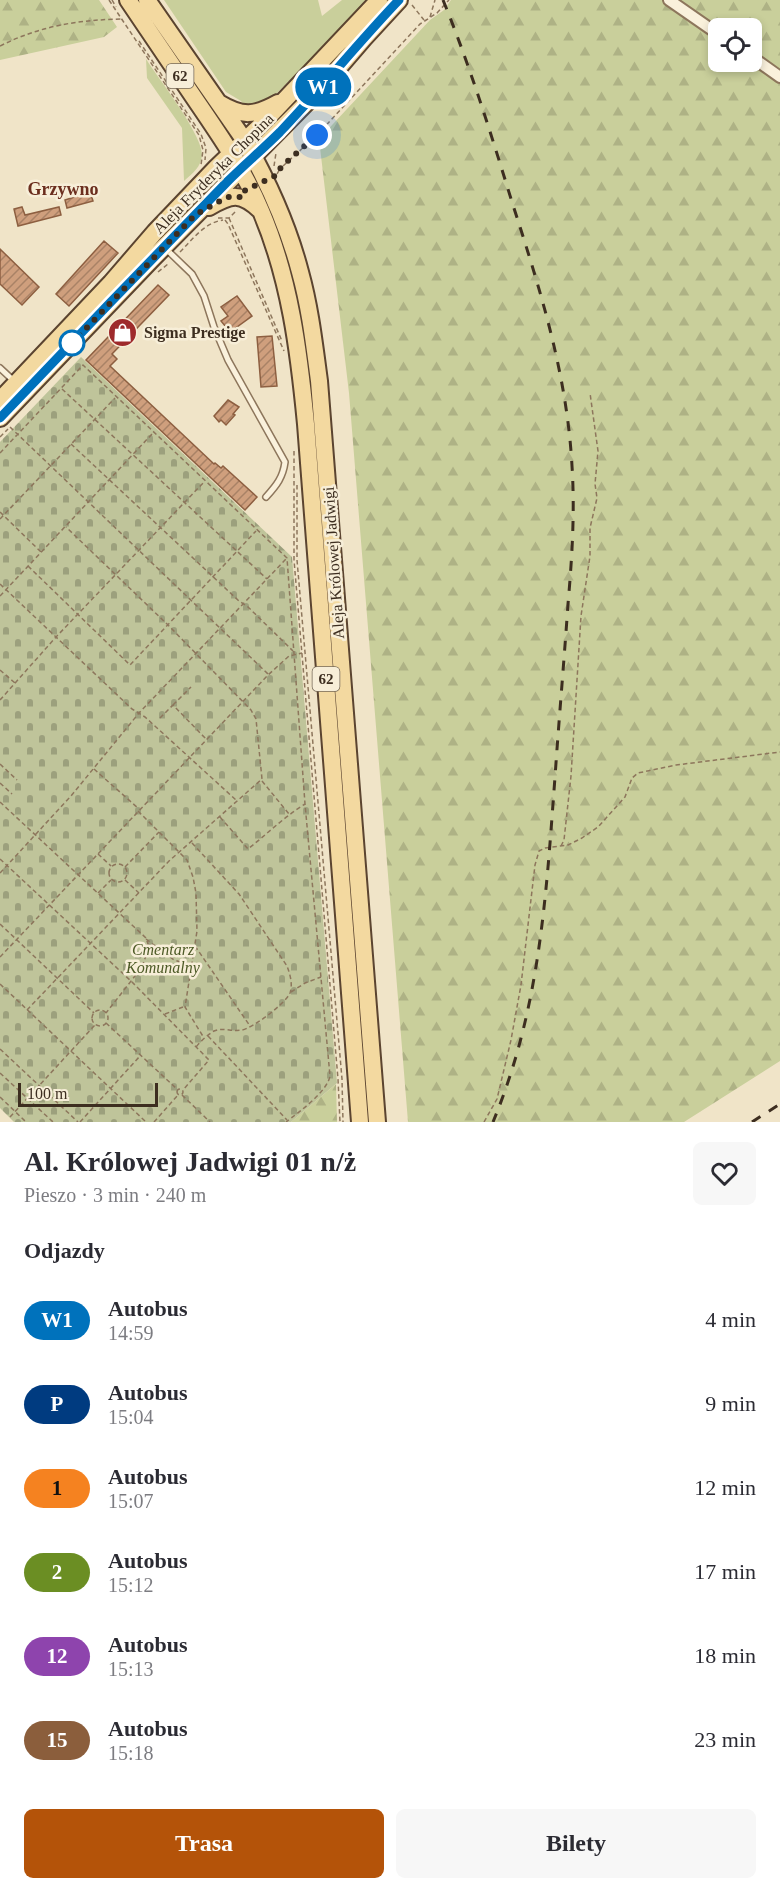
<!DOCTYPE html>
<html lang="pl">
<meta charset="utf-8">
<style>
:root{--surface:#fff;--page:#f7f7f7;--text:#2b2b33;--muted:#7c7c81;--accent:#b45309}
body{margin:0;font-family:"Times New Roman",serif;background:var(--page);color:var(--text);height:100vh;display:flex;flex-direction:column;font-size:22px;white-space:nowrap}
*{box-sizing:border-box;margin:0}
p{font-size:20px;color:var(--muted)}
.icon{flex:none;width:33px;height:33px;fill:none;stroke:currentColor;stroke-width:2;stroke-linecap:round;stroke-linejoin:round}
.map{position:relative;height:1122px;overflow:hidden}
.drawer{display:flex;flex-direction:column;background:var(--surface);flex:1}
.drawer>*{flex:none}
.badge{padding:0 12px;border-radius:20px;font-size:21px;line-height:39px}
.buttons{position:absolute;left:708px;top:18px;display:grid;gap:12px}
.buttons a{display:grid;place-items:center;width:54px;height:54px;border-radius:9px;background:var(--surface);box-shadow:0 3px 9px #0003;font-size:30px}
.scale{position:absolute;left:18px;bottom:15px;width:140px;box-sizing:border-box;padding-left:6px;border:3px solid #3d2e20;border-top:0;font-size:16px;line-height:21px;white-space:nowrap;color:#3d2e20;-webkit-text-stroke:4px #f7eed8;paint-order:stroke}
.you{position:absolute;width:30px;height:30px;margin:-15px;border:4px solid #fff;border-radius:50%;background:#1a73e8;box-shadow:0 0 0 9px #1a73e833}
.map>.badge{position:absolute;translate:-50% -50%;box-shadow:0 0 0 3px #fff}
h2{padding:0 24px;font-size:22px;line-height:54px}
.round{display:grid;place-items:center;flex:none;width:63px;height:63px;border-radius:9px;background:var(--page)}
.headline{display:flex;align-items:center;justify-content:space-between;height:102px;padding:0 24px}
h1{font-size:28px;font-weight:700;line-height:45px}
.button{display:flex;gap:12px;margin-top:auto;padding:12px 24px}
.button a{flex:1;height:69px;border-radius:9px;background:var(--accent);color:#fff;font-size:24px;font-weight:700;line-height:69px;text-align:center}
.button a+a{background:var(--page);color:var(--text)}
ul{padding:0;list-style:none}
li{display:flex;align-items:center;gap:18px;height:84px;padding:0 24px}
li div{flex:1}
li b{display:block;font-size:22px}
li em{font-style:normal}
li .badge{min-width:66px;font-weight:700;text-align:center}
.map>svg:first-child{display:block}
.green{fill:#c9cf9b}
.forest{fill:url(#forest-firs);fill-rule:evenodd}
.cemetery{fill:url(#cemetery-stones)}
.building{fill:url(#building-hatch);stroke:#8d5f41;stroke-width:1.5}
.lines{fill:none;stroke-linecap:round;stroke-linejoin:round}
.lane-casing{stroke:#8d765c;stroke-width:8}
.street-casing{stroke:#8d765c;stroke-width:14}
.primary-casing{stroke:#5b4430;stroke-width:20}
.path{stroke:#8d765c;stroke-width:1.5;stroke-dasharray:4.5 3;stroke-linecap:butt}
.lane{stroke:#faf1dc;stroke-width:5}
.street{stroke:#faf1dc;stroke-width:10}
.primary{stroke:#f3d9a0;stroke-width:16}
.rail{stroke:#3d2e20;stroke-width:3;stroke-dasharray:10 10;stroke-linecap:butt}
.line-casing{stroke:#fff;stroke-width:14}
.line{stroke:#0072bc;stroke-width:9}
.walk{stroke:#3d2e20;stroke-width:6;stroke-dasharray:0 10.8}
.stop-dot{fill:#fff;stroke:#0072bc;stroke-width:3}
.labels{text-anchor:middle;stroke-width:5;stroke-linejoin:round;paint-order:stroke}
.shield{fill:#f7eed8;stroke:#756857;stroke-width:1.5}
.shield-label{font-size:15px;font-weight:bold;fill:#3d2e20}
.street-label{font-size:16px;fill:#3d2e20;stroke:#f7eed8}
.poi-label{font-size:16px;font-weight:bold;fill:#3d2e20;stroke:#f7eed8;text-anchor:start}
.park-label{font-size:16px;font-style:italic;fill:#4d5a26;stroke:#f7eed8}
.neighbourhood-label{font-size:18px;font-weight:bold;fill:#6b2e1e;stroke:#f7eed8}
</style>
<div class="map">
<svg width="780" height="1122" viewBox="0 0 780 1122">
<defs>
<pattern id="forest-firs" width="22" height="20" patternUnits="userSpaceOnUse" patternTransform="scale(1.5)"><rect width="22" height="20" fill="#c9cf9b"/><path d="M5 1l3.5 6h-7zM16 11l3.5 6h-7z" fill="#aeb285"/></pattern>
<pattern id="cemetery-stones" width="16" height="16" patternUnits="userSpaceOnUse" patternTransform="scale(1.5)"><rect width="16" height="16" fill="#bfc49a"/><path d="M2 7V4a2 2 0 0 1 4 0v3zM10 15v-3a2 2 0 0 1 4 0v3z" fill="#9ca07d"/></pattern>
<pattern id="building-hatch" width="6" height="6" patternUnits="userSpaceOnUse" patternTransform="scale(1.5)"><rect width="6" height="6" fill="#cf9f7d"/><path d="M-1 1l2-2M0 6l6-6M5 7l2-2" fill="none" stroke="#a98266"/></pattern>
</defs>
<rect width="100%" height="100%" fill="#f0e4c8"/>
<!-- green -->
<path class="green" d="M164,0H318L322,16L342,0H369L270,100L248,110L241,101L226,92Z
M146,59C158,78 203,135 202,155C201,167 193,173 184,181L182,128L147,78Z"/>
<!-- forest -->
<path class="forest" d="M0,0H99L117,27L104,37L0,60Z
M451,0H780V1061L684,1122H408L349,393L319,139L430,20L444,10ZM718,28H752V62H718Z
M336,1084L337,1122H291Z"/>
<!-- cemetery -->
<path class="cemetery" d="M81,357L292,557L337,1083L291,1122H14L0,1108V442Z"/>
<!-- building -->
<path class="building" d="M90,192L93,201L67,208L65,200Z
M22,207L25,215L59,207L61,215L18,226L14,209Z
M104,241L118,253L69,306L56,294Z
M0,249L39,287L22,305L0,284Z
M158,285L169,295L112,354L117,359L110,366L214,464L215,463L221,468L223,466L257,497L245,510L86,360Z
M237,296L252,316L230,332L221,321L228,316L221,307Z
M272,336L277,386L261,387L257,337Z
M228,400L239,407L233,414L235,415L226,425L221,420L219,422L214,416Z"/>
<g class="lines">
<defs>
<path id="lane" d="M165,248L192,274L204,296L214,327L228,360L285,462C283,477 277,485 266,497
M0,368L15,382"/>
<path id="street" d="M669,0L718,34
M752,57L780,77"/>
<path id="primary" d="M128,0C151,34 174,68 197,102C221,137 245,172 261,211C290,279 299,351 306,424L360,1122
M147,0L245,141C268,182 288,226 300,272C310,308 314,344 319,381L377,1122
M219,103C242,117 255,116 278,103
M209,207C232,194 240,192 260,210
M0,400L111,283L155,232L217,167L259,127L379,0
M0,418L151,260L321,88L364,38L399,0"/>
</defs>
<!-- lane casing -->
<use href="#lane" class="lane-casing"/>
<!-- street casing -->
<use href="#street" class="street-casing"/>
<!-- primary casing -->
<use href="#primary" class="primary-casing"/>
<!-- path -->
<path class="path" d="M109,0L199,135L203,150L201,165
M112,0L116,7
M412,5L424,20
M430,17L435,0
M139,41L201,134L206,148L205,160
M0,46C40,26 77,20 121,19
M274,166L276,153
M283,166L317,135L420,24L437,13L449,0
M277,174L281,167
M218,218H229L237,210
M229,218L282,341
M225,220L228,224L284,351
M180,252C193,239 204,223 223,220
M158,272L168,264
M62,389L267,579
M10,427L268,674
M0,437L8,429
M71,444L239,601L247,606L293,651
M294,451V560L338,1079L340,1122
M0,453L83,365L287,558L305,804L330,1076C327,1092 299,1112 286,1122
M297,485V560L342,1079L343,1122
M0,512L41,552
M0,519L115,398
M28,566L130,665L256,531
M0,584L132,709L145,717L236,800
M0,596L153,433
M0,670L15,683
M0,700L56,637L204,482
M173,705L191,687
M160,718L173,705L206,739
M0,764L17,780
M94,769L139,809
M262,781L289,814
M0,783L12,794
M0,802L146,938L149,947L142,967L106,1013
M138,811L187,860L193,877L196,893L197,931L185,1007L204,1038
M220,817L248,849C267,834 284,817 305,804
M192,843L239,894L287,966C290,974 293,984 290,993C285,1004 253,1028 242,1030C232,1032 223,1027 214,1031C207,1035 201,1041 196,1047
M561,846L564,840L571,776L581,616L590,556V528L597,498L595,484L598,451L590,393
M98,854L111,866
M0,859L132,982L209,1060L183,1090
M109 873a9 9 0 1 1 18 0a9 9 0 1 1-18 0Z
M125,867L159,832
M0,873L71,796L139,713L286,559
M125,880L139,893
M98,893L111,880
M0,924L94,1013
M146,939L174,960L191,965
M195,946L250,1026
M0,957L268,675L289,656L302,653
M0,984L146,1122
M291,992L305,983L321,977
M92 1018a8 8 0 1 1 16 0a8 8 0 1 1-16 0Z
M27,1010L169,861L262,779L256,719L251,710L168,625L66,527
M165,1014L183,1007
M106,1023L178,1090
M208,1036L287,1120
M0,1049L78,1122
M0,1073L53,1122
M177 1092a3 3 0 1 1 6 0a3 3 0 1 1-6 0Z
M182,1095L210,1122
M0,1097L26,1122
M10,1117L95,1025
M80,1122L140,1056
M154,1122L178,1095
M484,1122L497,1099L511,1040L521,985L535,865L539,851L545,848L568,845L582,838L598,827L625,797L632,778L638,773L676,765L780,752"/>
<!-- lane -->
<use href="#lane" class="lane"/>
<!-- street -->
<use href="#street" class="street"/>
<!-- primary -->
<use href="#primary" class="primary"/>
<!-- rail -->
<path class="rail" d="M443,0C470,66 491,134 512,202C540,289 567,374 572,466C575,512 572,558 568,604C564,662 559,719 555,777C546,897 540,1009 493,1122
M752,1122L780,1104"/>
</g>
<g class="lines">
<defs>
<path id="line" d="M0,418C75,339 151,260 227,182C244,165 263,149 280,132C321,89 358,43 399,0"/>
</defs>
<!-- line casing -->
<use href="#line" class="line-casing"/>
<!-- line -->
<use href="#line" class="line"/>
<!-- walk -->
<path class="walk" d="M72,343L195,215L227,197H242V192L277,175L281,167L317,135"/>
</g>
<!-- icons -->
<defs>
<symbol id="shop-disc" viewBox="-11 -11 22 22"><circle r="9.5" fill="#9e2a2b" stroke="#f7eed8"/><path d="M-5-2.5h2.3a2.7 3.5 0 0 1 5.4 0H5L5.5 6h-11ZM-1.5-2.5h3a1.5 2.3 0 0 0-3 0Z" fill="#fff"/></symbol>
</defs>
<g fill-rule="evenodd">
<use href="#shop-disc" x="106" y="316" width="33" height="33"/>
</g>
<!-- markers -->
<circle class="stop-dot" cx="72" cy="343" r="12"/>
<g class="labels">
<!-- shield labels -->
<g class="shield">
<rect x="166.5" y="64" width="27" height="24" rx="4.5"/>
<rect x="312.5" y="667" width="27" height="24" rx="4.5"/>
</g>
<g class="shield-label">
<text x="180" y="81">62</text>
<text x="326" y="684">62</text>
</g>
<!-- street labels -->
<g class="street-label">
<text transform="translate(213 173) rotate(-45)" y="6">Aleja Fryderyka Chopina</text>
<text transform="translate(333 563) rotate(-94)" y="6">Aleja Królowej Jadwigi</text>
</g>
<!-- poi labels -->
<g class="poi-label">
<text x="144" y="338">Sigma Prestige</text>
</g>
<!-- park labels -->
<g class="park-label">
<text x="163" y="955">Cmentarz<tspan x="163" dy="18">Komunalny</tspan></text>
</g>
<!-- neighbourhood labels -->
<g class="neighbourhood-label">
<text x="63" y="195">Grzywno</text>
</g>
</g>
</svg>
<div class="buttons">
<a><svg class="icon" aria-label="locate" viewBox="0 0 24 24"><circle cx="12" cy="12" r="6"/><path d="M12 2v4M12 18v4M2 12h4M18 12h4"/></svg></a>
</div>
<div class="scale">100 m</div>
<div class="you" style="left:317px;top:135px"></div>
<b class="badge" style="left:323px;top:87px;background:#0072bc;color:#fff">W1</b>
</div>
<section class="drawer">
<div class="headline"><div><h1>Al. Królowej Jadwigi 01 n/ż</h1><p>Pieszo · 3 min · 240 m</p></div><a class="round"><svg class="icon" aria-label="heart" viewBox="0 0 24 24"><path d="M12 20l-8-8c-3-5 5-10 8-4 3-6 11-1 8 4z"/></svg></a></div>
<h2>Odjazdy</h2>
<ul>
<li><span class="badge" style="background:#0072bc;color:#fff">W1</span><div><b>Autobus</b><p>14:59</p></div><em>4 min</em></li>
<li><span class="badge" style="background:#003b80;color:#fff">P</span><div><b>Autobus</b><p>15:04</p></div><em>9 min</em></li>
<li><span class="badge" style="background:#f58220;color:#111">1</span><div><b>Autobus</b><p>15:07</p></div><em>12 min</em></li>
<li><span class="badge" style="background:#6b8e23;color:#fff">2</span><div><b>Autobus</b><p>15:12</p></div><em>17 min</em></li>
<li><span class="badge" style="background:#8e44ad;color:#fff">12</span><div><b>Autobus</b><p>15:13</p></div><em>18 min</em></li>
<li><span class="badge" style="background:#8b5e3c;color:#fff">15</span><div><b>Autobus</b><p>15:18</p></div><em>23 min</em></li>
</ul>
<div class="button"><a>Trasa</a><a>Bilety</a></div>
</section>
